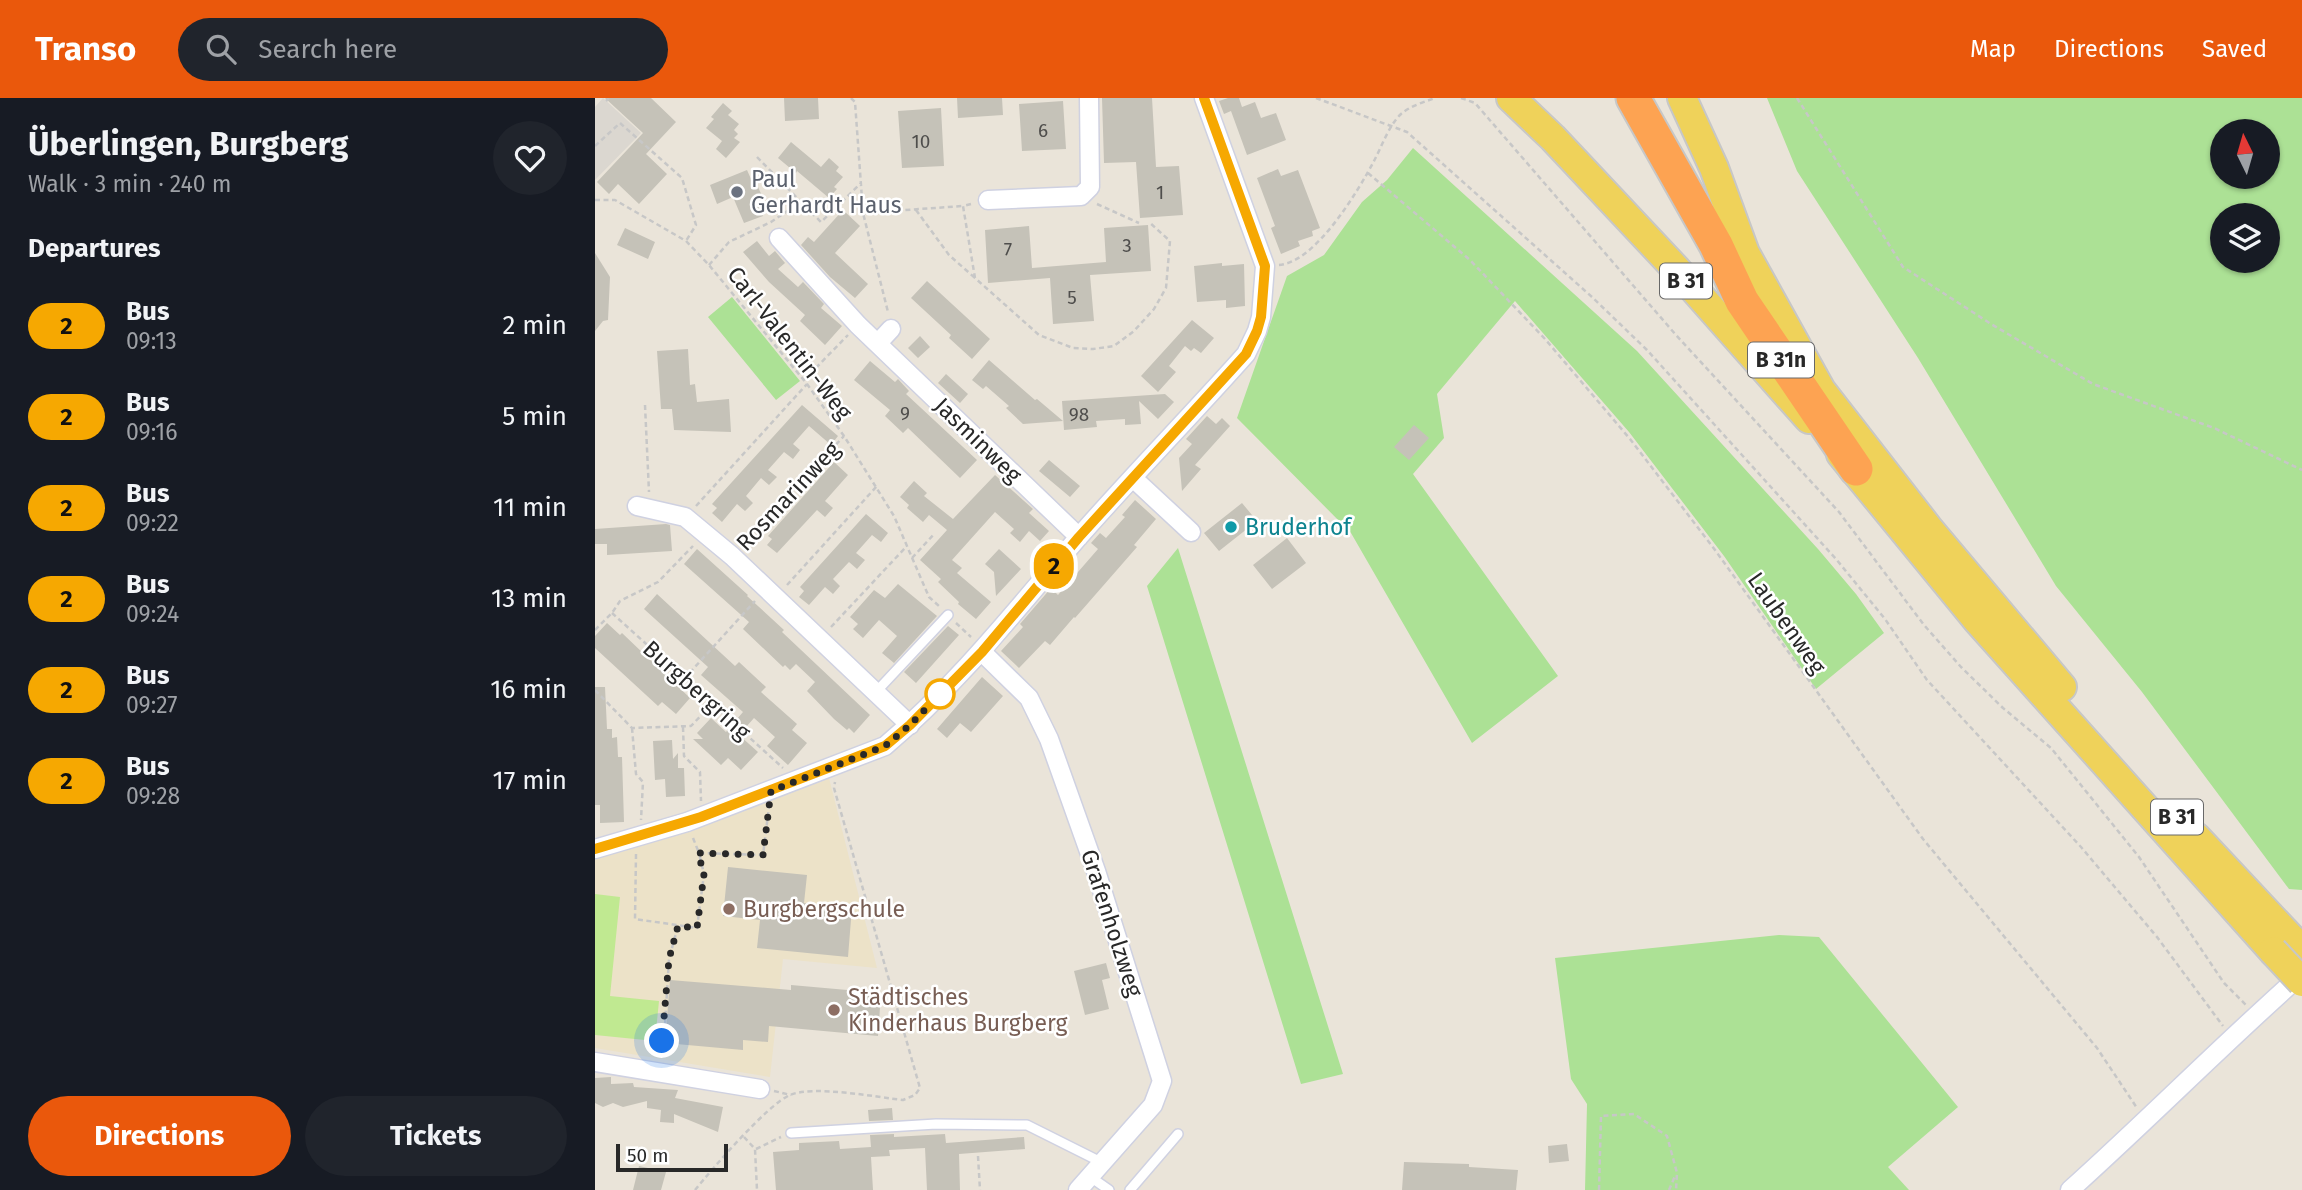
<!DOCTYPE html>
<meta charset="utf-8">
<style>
:root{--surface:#171b24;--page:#20242c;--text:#f1f3f6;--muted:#9ea1a6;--accent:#ea580c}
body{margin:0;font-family:"Fira Sans",sans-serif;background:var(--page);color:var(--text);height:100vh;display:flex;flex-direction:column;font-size:26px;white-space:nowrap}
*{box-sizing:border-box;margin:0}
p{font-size:23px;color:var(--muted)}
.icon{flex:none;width:38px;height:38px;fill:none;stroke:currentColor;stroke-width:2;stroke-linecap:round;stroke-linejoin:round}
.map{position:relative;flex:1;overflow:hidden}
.details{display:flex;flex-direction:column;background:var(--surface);width:595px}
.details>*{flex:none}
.badge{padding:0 14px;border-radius:23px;font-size:24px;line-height:46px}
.needle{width:46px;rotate:355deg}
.tools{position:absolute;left:1615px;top:21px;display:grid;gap:14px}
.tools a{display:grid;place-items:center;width:70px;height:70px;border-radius:50%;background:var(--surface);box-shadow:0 2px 5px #0004;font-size:35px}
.scale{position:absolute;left:21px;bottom:18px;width:112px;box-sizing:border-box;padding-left:7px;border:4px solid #282828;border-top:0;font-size:19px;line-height:24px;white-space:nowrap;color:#282828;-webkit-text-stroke:5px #fff;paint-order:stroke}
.you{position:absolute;width:35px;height:35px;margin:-18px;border:5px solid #fff;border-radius:50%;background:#1a73e8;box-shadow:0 0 0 10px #1a73e833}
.map>.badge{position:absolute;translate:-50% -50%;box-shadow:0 0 0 4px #fff}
h2{padding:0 28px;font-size:26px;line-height:63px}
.round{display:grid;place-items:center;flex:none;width:74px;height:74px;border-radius:37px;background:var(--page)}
.overview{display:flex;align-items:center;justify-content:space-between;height:119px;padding:0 28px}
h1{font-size:33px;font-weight:700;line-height:52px}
.cta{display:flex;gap:14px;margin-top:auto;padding:14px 28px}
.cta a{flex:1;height:80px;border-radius:42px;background:var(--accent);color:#fff;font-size:28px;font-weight:700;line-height:80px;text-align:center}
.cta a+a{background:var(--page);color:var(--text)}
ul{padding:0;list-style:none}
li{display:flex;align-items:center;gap:21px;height:91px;padding:0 28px}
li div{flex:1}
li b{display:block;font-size:26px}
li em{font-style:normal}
li .badge{min-width:77px;font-weight:700;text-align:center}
header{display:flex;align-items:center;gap:42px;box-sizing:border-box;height:98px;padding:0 35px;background:var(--accent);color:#fff}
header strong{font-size:33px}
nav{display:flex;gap:38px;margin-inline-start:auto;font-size:24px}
.search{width:490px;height:63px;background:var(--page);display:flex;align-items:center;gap:18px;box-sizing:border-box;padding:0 24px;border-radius:38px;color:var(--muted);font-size:26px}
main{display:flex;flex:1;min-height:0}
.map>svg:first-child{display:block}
.education{fill:#ece2c8}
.green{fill:#ace195;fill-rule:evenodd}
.pitch{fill:#c0e991}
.plaza{fill:#dbd7d0}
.building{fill:#c5c2b8}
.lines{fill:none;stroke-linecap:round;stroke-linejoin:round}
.lane-casing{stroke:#cfd1e1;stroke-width:12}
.street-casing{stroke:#cfd1e1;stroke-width:21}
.primary-casing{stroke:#c7c7c7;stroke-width:32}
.highway-casing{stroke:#c7c7c7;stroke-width:37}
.path{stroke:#c7c7c7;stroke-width:2.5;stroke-dasharray:5 3.5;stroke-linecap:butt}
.lane{stroke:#fff;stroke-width:9}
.street{stroke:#fff;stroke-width:18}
.primary{stroke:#efd25a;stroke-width:28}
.highway{stroke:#fda352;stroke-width:33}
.primary-bridge-casing{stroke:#c7c7c7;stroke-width:32;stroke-linecap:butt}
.primary-bridge{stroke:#efd25a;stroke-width:28}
.line-casing{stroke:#fff;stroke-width:16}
.line{stroke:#f6a801;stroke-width:10}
.walk{stroke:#282828;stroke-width:7;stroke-dasharray:0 12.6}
.worship-dot{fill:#6b7280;stroke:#fff;stroke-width:2.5}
.culture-dot{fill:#0f9aa8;stroke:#fff;stroke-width:2.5}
.stop-dot{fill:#fff;stroke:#f6a801;stroke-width:3.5}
.education-dot{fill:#8d6e63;stroke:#fff;stroke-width:2.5}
.labels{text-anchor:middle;stroke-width:5;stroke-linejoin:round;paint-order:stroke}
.number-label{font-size:19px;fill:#4f4e4c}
.shield{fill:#fff;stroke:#686868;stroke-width:2}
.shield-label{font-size:21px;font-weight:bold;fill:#282828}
.worship-label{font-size:23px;fill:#5b616d;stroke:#fff;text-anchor:start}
.street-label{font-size:23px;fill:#282828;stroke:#fff}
.culture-label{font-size:23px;fill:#0d838f;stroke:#fff;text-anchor:start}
.education-label{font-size:23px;fill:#785e54;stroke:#fff;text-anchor:start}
</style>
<header>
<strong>Transo</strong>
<div class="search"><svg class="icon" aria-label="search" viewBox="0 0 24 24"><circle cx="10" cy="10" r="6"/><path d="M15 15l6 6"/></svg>Search here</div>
<nav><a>Map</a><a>Directions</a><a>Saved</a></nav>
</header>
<main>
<section class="details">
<div class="overview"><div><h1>Überlingen, Burgberg</h1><p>Walk · 3 min · 240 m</p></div><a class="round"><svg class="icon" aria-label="heart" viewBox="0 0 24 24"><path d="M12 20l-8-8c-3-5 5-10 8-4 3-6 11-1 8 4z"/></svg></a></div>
<h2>Departures</h2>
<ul>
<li><span class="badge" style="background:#f6a801;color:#111">2</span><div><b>Bus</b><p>09:13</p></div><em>2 min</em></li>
<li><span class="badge" style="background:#f6a801;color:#111">2</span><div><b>Bus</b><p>09:16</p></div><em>5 min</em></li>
<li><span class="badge" style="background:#f6a801;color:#111">2</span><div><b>Bus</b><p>09:22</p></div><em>11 min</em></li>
<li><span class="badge" style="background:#f6a801;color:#111">2</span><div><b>Bus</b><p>09:24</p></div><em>13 min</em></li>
<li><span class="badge" style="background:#f6a801;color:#111">2</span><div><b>Bus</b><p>09:27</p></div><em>16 min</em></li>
<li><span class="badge" style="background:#f6a801;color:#111">2</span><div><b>Bus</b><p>09:28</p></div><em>17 min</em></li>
</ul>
<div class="cta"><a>Directions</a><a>Tickets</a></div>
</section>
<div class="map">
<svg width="1707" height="1092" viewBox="0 0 1707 1092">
<rect width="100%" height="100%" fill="#eae4d9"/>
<!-- education -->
<path class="education" d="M234,680L282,870L188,861L175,979L0,950V761Z"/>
<!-- green -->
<path class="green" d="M1172,0H1707V792L1694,791L1547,594L1461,488L1323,260L1202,73ZM1628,33H1673V79H1628ZM1628,117H1673V163H1628Z
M818,50L1042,253L1223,451L1261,496L1289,535L1221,591L1129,458L1034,334L920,203L842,296L849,340L818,376L963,578L877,645L756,435L642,320L692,178L729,157L767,104L792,82Z
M137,199L205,283L181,302L113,219Z
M583,450L748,976L706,986L552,488Z
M1184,837L1224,839L1363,1009L1293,1069L1314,1092H990L992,1006L976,981L960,860Z"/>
<!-- pitch -->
<path class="pitch" d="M0,796L25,799L15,898L64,903L60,943L0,937Z"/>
<!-- plaza -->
<path class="plaza" d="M8,0L46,35L0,82V9Z"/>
<!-- building -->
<path class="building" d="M10,0H56L81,24L51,56L72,76L44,106L23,86L14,96L2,84L48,35Z
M189,0H223L224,21L190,23Z
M362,0H407L408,17L363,20Z
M507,0H557L561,69L584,68L588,117L545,120L541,64L509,65Z
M633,0H644L647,9L660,4L666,20L681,15L691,42L652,57L636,13L629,16L624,3Z
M468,3L471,51L427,53L424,6Z
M128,5L137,13L133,17L144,26L139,32L143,36L139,40L145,44L131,60L121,51L127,43L111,30L119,21L116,19Z
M346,10L349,68L307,70L303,13Z
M196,44L226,69L234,60L244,69L241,73L248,79L239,89L242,91L234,100L202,73L201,75L183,60Z
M683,71L686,78L703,72L725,130L717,133L718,138L703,143L705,148L686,156L676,130L680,128L662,80Z
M152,72L160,90L163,89L168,100L161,102L168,118L149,125L138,99L122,106L115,87Z
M248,112L265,128L240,155L273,186L260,200L235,179L206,147L213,139L219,144Z
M553,127L556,173L495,177L499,223L458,226L455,180L393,185L390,132L434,128L437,170L511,164L509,130Z
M30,130L60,144L53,161L22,147Z
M162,143L174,158L180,153L190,165L183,171L203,189L208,184L229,206L226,210L247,228L230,247L205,223L210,217L174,184L148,154Z
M0,155L15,179L13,222L8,223L0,233Z
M627,165V168L649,166L650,208L631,210V202L602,204L599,168Z
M332,183L395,241L377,261L354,240L356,237L316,200Z
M597,222L619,240L606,255L599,250L596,253L590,248L574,268L581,274L563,294L546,278Z
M325,238L335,249L323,260L313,250Z
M93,251L95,287L100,286L102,304L134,301L136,334L79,332L77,311H66L62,253Z
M394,262L440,302L442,301L468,323L428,326L411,310L414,308L391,288L388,291L377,282Z
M275,263L300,284L303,281L314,293L311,296L382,362L365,380L313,330L308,335L290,318L295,312L259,282Z
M351,276L373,296L365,305L343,285Z
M570,296L579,304L563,321L544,303L546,326L530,327V321L501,323L502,329L469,332L467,303Z
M207,307L243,338L236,347L214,328L198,346L205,352L198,361L189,354L173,372L182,379L174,387L166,380L151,398L158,405L150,413L142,406L127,424L117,415L122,410L117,406Z
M612,318L621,326L627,320L635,328L600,367L606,371L587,393L584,360L597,346L591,341Z
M819,327L834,340L814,362L799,349Z
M454,362L485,388L475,399L444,373Z
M239,364L253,377L230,403L238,410L230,419L222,412L182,455L172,447L177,441L173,438Z
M400,377L438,411L434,415L454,433L445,443L434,433L425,444L415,435L419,431L400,414L357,462L367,470L362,475L396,504L381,521L363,506L364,504L343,484L346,481L325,462L352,432L334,417L328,424L312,410L314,407L305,399L319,383L332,395L329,398L358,421Z
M540,402L561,421L539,447L542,449L480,520L479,519L455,547L450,543L424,570L406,553L428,529L425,526L456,490L463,497L503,451L496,445L505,435L511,440L530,419L527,417Z
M647,405L662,423L624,453L609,435Z
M271,416L293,435L286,444L277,437L261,455L270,462L262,471L254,464L238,481L245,488L238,496L230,489L214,507L204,499L209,493L205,489Z
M71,426L75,427L77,453L12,457V446H0V431Z
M692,440L711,465L677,491L658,467Z
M102,451L153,497L152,498L189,532L187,534L275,617L259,635L254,630L252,632L239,621L212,593L220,584L201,566L195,572L190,567L188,569L148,531L154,524L89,466Z
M404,451L426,471L401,498L399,474L390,466Z
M303,486L342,518L299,565L287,555L302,538L284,522L268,540L258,531L263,526L255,519L279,492L290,500Z
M62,496L140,568L144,564L171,589L166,594L202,626L197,632L212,645L193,667L172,648L180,639L159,620L144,637L163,654L146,672L133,660L126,667L98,641H108L102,635L116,620L131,634L148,614L106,577L113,569L49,511Z
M12,525L25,537L27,535L95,600L81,616L67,604L63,608L0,550V538Z
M353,528L364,537L321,585L309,574Z
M387,579L408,598L376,634L365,625L352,640L342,631Z
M0,589H10L12,631H17V640L22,639L23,659H27L29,724L5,725V707H0Z
M77,642L78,661L83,655V670H89L90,698L71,699L70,681L60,682L58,643Z
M133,769L212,777L209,805L257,809L253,859L162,850L165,822L128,818Z
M511,865L515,880L507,882L514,911L490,917L479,873Z
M75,882L196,892V887L286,895L283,938L174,928L173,944L148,942V952L70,945Z
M16,979V986L38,985L39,989L83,992L80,1000L128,1009L123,1034L79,1016V1025L65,1024L66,1012L52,1010V1003L28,1009L18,1005L8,1009L0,1005V980Z
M297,1010L298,1022L274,1023L273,1012Z
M299,1036V1039L350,1036L351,1045L429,1039L430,1051L364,1056L365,1092H332L330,1050L294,1052L295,1058L276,1059L278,1092H181L178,1054L204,1052V1045L244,1043L245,1051L276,1049L275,1037Z
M972,1046L974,1063L954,1065L953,1048Z
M809,1064L874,1066V1069L923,1072L921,1092H807Z
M44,1068L71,1074L66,1092H38Z"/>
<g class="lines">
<defs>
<path id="lane" d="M280,595L353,517
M196,1035L341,1026L432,1027L506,1064
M494,1078L514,1092
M535,1092L583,1036"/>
<path id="street" d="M393,102L486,98L495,89L494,0
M184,140L263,227L484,439
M283,245L296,231
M539,381L596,434
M42,408L90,419L137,458L315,627
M387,554L434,600L454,641L501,773L567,983L558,1007L483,1092
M0,751L92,724L290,648C362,587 420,513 482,441C537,378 596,318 651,256L662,233L666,219L670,168L609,0
M0,964L165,991
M1475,1092C1554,1021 1628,946 1707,876"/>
<path id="primary" d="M916,0L958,40L1082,172L1214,321
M1087,0L1119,70L1150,155L1226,292L1334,431L1467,589
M1246,356L1383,523L1678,853
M1601,739L1707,852"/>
<path id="highway" d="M1038,0L1121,147L1147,203L1261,371"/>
</defs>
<!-- lane casing -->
<use href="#lane" class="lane-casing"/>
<!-- street casing -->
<use href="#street" class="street-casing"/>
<!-- primary casing -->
<use href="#primary" class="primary-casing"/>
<!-- highway casing -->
<use href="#highway" class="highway-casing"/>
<!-- path -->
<path class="path" d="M256,0L260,4L268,115L293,214
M721,0L812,34L997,199L1052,252L1241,461L1290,521L1332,582L1486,749L1562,839L1628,928
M866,0L880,5L1081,237L1244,414L1329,527L1366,569L1408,610L1456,650L1544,759L1629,885L1651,907
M1202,0L1308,169L1396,226L1498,286L1619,330L1707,372
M11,3L14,0
M0,48L25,25L87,80L101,127L91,143
M162,59L206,104
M773,75L875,162L950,241L1035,341L1120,452L1328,741L1502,950L1542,1010
M0,102H20L91,143L114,167L212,286L249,338L299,418L334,499L344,508
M376,106L368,108L380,180L444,237L478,250L498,251L519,248L539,233L559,211L571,190L575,143L554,124
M502,106L544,125
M321,112L354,157L380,180
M268,115L368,108
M114,167L134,144L176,124L206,104L226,124L266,85
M684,167C721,164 763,93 779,63C787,48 794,27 806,16C815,8 829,4 840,0
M209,282L253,237
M50,307L54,394
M101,408L212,286
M148,446L249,338
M317,460L340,435
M192,487L282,388
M17,515L188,670
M361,525L376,539
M236,529L310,450
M0,532L17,515L25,503L63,484L98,448
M89,581L160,503
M0,592L37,630L96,628L118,605
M88,629L89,658L105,674L106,703
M37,630L41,676L48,684L46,722
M98,740L104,755
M41,756L40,821L102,830L109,776L104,755L168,757L174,709
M68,960L74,861L83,828
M179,993L196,997
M149,1039L160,1051L162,1092
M161,1051L186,1039
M383,1058L385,1092
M100,1092C118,1070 172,1007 195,997C218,987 281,999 308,1002L320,997L325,990L239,690L240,684
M1004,1092L1006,1018L1039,1016L1072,1038L1082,1075L1081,1092
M1074,1092L1080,1078"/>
<!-- lane -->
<use href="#lane" class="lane"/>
<!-- street -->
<use href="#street" class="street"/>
<!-- primary -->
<use href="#primary" class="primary"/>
<!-- highway -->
<use href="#highway" class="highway"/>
<defs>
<path id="primary-bridge" d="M1678,853L1707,884"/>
</defs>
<!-- primary-bridge casing -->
<use href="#primary-bridge" class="primary-bridge-casing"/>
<!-- primary-bridge -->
<use href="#primary-bridge" class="primary-bridge"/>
</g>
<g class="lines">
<defs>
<path id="line" d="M0,751L106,719L290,648L315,627L387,554L484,439L651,256L662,233L666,219L670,168L609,0"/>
</defs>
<!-- line casing -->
<use href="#line" class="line-casing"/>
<!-- line -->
<use href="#line" class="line"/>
<!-- walk -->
<path class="walk" d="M67,943L74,861L83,828L102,830L109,776L103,755L168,757L176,693L290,648L315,627L345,596"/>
</g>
<!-- markers -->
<circle class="worship-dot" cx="142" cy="94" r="7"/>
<circle class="culture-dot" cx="636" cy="429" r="7"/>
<circle class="stop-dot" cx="345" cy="596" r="14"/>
<g class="education-dot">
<circle cx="134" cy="811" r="7"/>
<circle cx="239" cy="912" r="7"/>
</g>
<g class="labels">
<!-- number labels -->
<g class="number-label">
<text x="448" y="39">6</text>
<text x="326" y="50">10</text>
<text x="565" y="101">1</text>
<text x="532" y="154">3</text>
<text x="413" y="158">7</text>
<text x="477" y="206">5</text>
<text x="310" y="322">9</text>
<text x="484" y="323">98</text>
</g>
<!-- shield labels -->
<g class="shield">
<rect x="1065" y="165.5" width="52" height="35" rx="5"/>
<rect x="1153" y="244.5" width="66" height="35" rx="5"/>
<rect x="1556" y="701.5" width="52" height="35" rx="5"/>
</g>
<g class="shield-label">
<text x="1091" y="190">B 31</text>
<text x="1186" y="269">B 31n</text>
<text x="1582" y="726">B 31</text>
</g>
<!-- worship labels -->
<g class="worship-label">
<text x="156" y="89">Paul<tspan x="156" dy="26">Gerhardt Haus</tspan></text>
</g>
<!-- street labels -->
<g class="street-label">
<text transform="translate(195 245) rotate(52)" y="8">Carl-Valentin-Weg</text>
<text transform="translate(383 342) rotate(44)" y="8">Jasminweg</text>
<text transform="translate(193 398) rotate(-47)" y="8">Rosmarinweg</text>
<text transform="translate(1192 525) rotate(55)" y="8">Laubenweg</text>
<text transform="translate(102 592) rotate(42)" y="8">Burgbergring</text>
<text transform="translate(517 825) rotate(72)" y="8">Grafenholzweg</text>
</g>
<!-- culture labels -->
<g class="culture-label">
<text x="650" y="437">Bruderhof</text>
</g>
<!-- education labels -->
<g class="education-label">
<text x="148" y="819">Burgbergschule</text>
<text x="253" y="907">Städtisches<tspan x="253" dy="26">Kinderhaus Burgberg</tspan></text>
</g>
</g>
</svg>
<div class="tools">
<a><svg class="needle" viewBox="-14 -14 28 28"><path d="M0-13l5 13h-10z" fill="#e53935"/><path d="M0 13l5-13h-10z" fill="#9ea1a6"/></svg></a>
<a><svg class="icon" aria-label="layers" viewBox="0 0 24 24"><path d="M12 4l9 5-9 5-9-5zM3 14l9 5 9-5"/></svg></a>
</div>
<div class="scale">50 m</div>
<div class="you" style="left:67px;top:943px"></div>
<b class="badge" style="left:459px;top:468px;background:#f6a801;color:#111">2</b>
</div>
</main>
